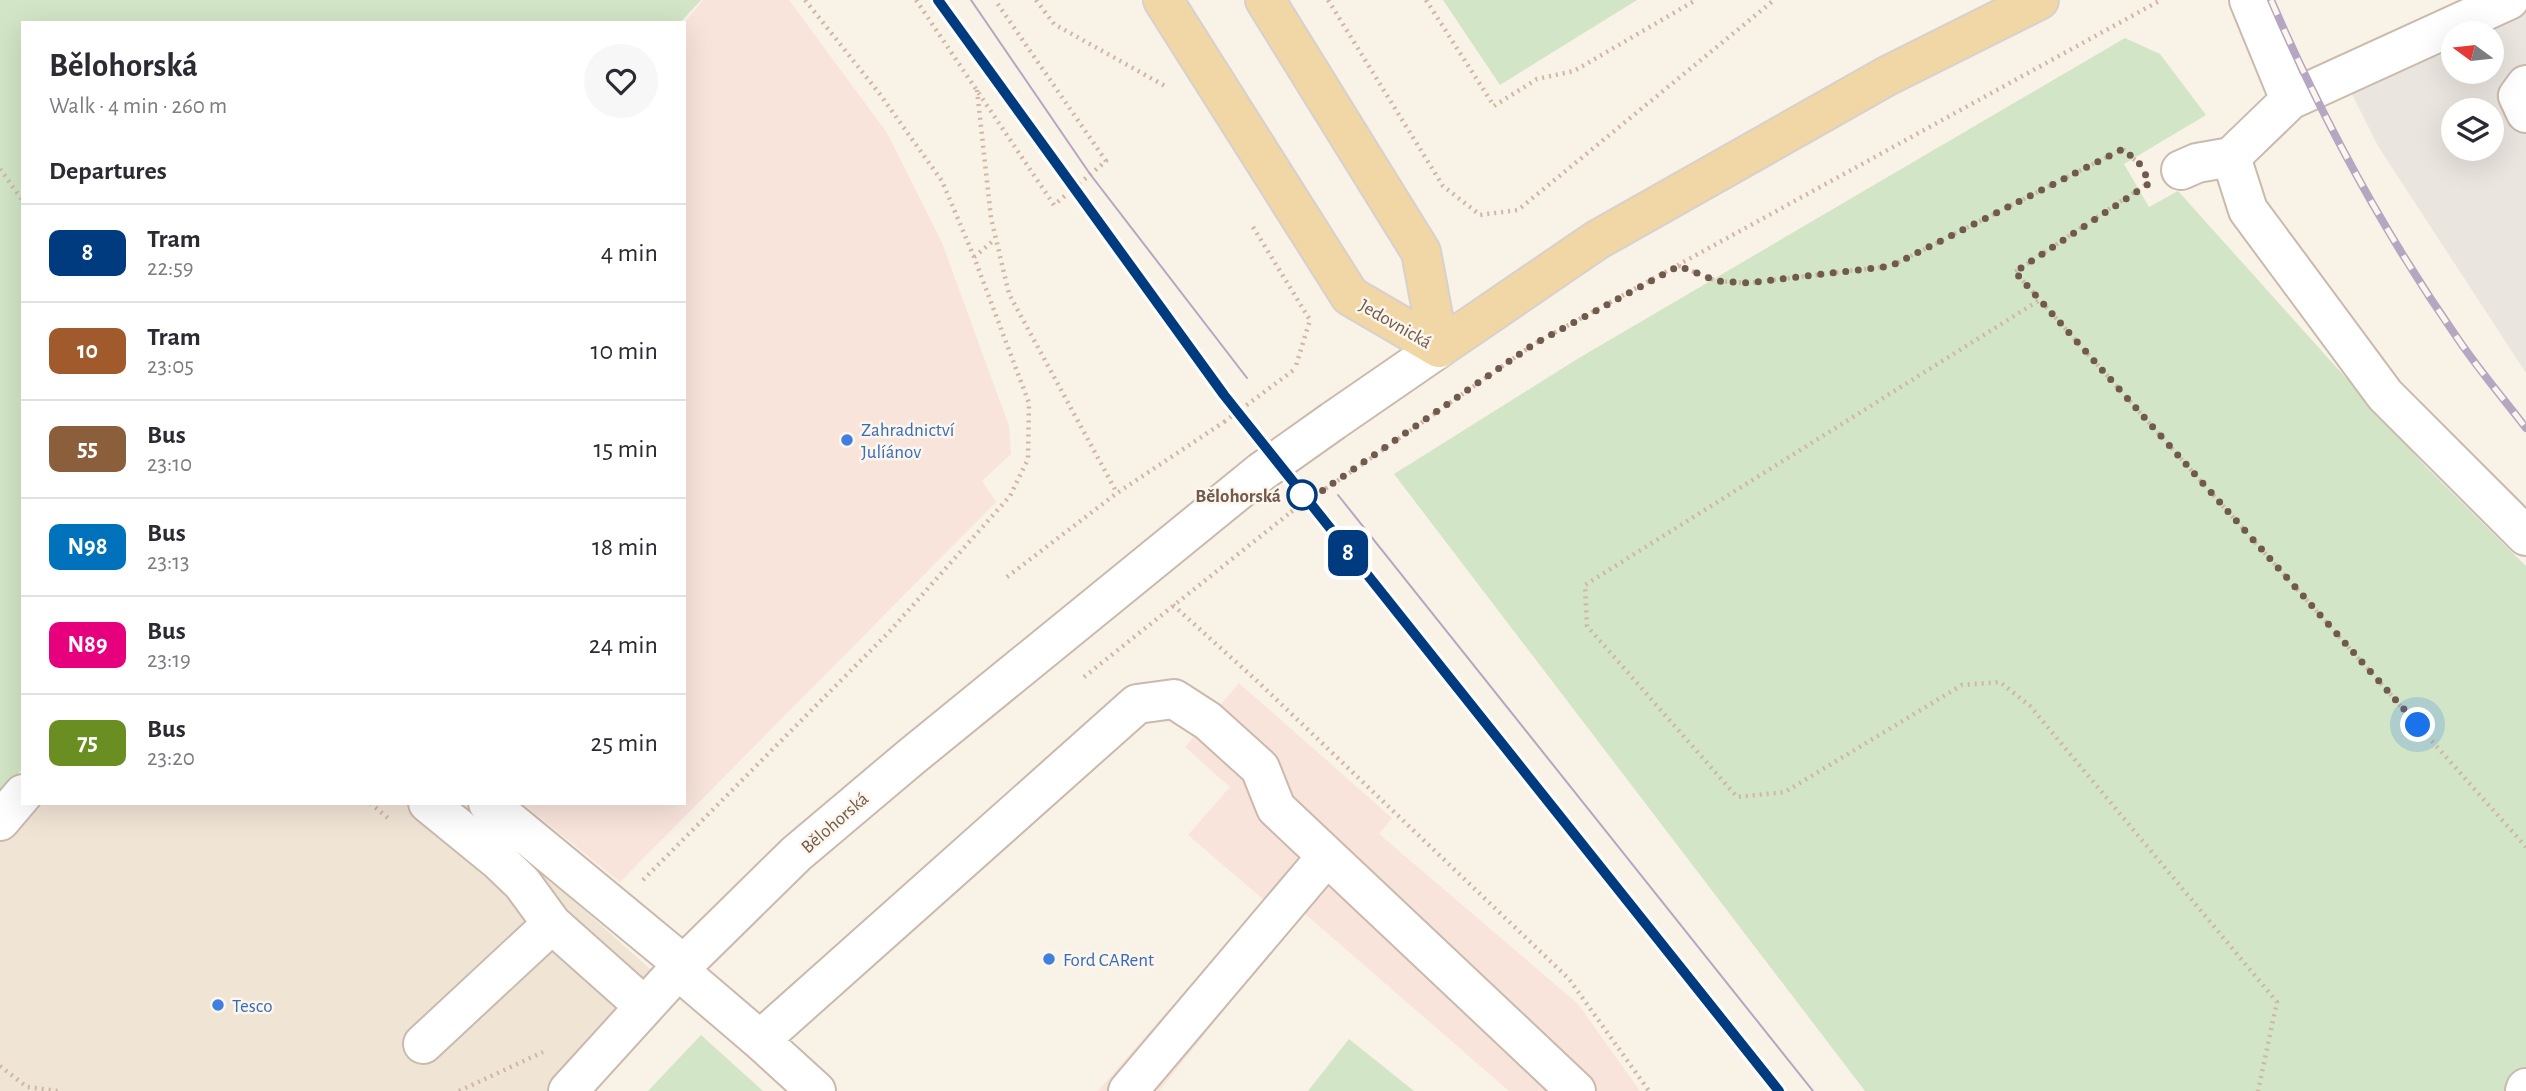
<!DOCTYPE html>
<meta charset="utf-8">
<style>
:root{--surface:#fff;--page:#f7f7f7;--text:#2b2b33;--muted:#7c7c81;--line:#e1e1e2}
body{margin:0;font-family:"Alegreya Sans",sans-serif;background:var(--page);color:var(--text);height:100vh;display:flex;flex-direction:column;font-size:26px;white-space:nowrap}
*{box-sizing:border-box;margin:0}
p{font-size:23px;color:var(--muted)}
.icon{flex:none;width:38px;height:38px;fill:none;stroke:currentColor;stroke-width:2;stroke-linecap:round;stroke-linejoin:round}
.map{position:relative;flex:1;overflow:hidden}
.panel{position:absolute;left:21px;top:21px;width:665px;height:784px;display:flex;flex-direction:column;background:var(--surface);border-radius:0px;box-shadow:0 7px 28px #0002}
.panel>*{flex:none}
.badge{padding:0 14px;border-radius:10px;font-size:24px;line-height:46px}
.needle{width:46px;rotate:285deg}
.controls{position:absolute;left:2441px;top:21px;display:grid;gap:14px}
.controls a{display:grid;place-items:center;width:63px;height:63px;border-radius:50%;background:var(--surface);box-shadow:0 7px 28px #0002;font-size:35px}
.you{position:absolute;width:35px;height:35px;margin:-18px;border:5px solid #fff;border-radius:50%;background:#1a73e8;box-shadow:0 0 0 10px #1a73e833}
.map>.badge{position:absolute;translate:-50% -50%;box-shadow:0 0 0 4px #fff}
h2{padding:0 28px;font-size:26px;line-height:63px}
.round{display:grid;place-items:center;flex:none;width:74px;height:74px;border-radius:37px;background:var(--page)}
.headline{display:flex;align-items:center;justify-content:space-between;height:119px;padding:0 28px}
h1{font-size:33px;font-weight:700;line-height:52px}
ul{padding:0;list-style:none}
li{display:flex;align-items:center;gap:21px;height:98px;padding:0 28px;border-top:2px solid var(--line)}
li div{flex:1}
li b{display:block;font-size:26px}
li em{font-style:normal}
li .badge{min-width:77px;font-weight:700;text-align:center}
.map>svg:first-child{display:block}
.residential{fill:#f0e4d5}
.commercial{fill:#f8e4db}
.industrial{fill:#eae5df;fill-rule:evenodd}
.green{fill:#d2e5c6}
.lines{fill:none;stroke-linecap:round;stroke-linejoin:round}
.minor-casing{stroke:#cabaad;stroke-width:42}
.major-casing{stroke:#d7d1cd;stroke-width:42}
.path{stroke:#d0b6a4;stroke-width:4.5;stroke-dasharray:2 5;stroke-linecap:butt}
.minor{stroke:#fff;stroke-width:38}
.major{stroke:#f1d6a6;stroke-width:38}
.tram{stroke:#b5a6c2;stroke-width:2}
.rail-casing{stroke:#b5a6c2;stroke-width:8}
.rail{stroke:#fdf6ec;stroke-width:5;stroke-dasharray:16;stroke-linecap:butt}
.minor-bridge-casing{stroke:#cabaad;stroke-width:42;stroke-linecap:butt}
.path-bridge{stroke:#d0b6a4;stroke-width:4.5;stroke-dasharray:2 5;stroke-linecap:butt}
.minor-bridge{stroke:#fff;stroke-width:38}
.line-casing{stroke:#fff;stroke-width:16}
.line{stroke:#003b80;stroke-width:10}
.walk{stroke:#705a4e;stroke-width:7;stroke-dasharray:0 12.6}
.shop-dot{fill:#3f7fe0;stroke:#fdf6ec;stroke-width:2.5}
.stop-dot{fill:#fff;stroke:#003b80;stroke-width:3.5}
.labels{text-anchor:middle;stroke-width:5;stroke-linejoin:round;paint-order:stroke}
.street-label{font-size:19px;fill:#705a4e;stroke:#fdf6ec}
.shop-label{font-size:19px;fill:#366cbe;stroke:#fdf6ec;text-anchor:start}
.stop-label{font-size:19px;font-weight:bold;fill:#705a4e;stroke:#fdf6ec;text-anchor:end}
</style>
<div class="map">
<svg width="2526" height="1091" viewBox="0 0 2526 1091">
<rect width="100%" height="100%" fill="#f9f2e6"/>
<!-- residential -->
<path class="residential" d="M23,770V803H464L658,976L547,1089L548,1091H0V795Z"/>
<!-- commercial -->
<path class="commercial" d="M703,0H789L887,133L942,243L1009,426L1011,454L982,481L996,502L620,882L522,803H684V23Z
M1239,683L1392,818L1379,834L1578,1004L1640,1091H1509L1303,912L1159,1091H1098L1264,900L1188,835L1230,787L1185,747Z"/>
<!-- industrial -->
<path class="industrial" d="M2526,5V373L2378,146L2349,88L2453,39L2454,72H2492V33H2465ZM2454,110H2492V149H2454Z"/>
<!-- green -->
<path class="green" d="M0,0H701L680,23H23V768L0,794Z
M1443,0H1637L1500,85Z
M2125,38L2160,54L2206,115L2124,164L2149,207L2178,191L2426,467L2526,566V1091H1865L1394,474L1579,358Z
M701,1035L763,1091H648Z
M1349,1039L1414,1091H1308Z"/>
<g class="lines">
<defs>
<path id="minor" d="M2249,0L2290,100
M2526,85L2518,96L2526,113
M2231,157L2248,210L2385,395L2526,536
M2181,170L2197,163L2231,157L2290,100L2509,0
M1333,421L1439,348
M428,803L499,861L522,883L552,924L644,1006
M488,803L684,965
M0,821L23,794
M678,970L760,1040L1137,704L1174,699L1208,721L1260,768L1276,808L1576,1091
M760,1040L816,1091
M423,1044L552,924
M568,1091L678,970L796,854L911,757L1261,472
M1128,1091L1327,856
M2525,1091L2526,1088"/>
<path id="major" d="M1163,0L1350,296L1439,348
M1265,0L1421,252L1439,348
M1439,348L1597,240L1887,76L2039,0"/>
</defs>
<!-- minor casing -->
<use href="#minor" class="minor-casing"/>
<!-- major casing -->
<use href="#major" class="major-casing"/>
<!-- path -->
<path class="path" d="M916,0L1054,205L1106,161L995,0
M1036,0L1054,24L1165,86
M1328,0L1443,186L1480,215L1518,210L1774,0
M1426,0L1494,106L1537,79L1574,71L1696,0
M977,90L991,218L1009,294L1117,493
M0,169L23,201
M2145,185L2015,272L2526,847
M1253,227L1310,320L1295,369
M974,257L994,240
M1679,266L1717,281L1748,283L1891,266L2123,149L2139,164
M2038,301L1585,585L1587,626L1737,797L1785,792L1962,685L2000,682L2030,706L2277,1002L2258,1091
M1364,463L1534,344L2161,0
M1007,577L1117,493L1224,422
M1173,605L1256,680L1569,979L1649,1091
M1084,677L1291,512
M370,803L388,818
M643,880L890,631L1010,496L1028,459L1029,403L974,257L942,181L879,93L805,0
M0,1066L27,1087L58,1091
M459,1091L543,1052"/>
<!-- minor -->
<use href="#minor" class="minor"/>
<!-- major -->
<use href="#major" class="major"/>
<!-- tram -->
<path class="tram" d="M937,0L1224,395
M971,0L1090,174L1247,378
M1338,495L1813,1091
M1316,512L1779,1091"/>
<defs>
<path id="rail" d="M2271,0C2322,118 2384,233 2458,339C2479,370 2503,398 2526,428"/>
</defs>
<!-- rail casing -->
<use href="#rail" class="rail-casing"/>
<!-- rail -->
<use href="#rail" class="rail"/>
<defs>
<path id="minor-bridge" d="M1261,472L1333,421"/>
</defs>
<!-- minor-bridge casing -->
<use href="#minor-bridge" class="minor-bridge-casing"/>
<!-- path-bridge -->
<path class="path-bridge" d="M1224,422L1295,369
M1291,512L1364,463"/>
<!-- minor-bridge -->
<use href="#minor-bridge" class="minor-bridge"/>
</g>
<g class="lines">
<defs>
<path id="line" d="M938,0L1224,395L1779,1091"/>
</defs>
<!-- line casing -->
<use href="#line" class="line-casing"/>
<!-- line -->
<use href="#line" class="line"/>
<!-- walk -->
<path class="walk" d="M1302,495L1309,500L1534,344L1679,266L1717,281L1748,283L1891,266L2123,149L2139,163L2150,183L2015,272L2418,725"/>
</g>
<!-- markers -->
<g class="shop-dot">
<circle cx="847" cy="440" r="7"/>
<circle cx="1049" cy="959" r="7"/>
<circle cx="218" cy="1005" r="7"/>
</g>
<circle class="stop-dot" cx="1302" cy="495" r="14"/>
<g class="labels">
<!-- street labels -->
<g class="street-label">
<text transform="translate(1396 323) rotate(30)" y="7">Jedovnická</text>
<text transform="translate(834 822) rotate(-41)" y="7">Bělohorská</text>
</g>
<!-- shop labels -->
<g class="shop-label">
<text x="861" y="436">Zahradnictví<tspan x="861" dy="22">Julíánov</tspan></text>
<text x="1063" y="966">Ford CARent</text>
<text x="232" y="1012">Tesco</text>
</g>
<!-- stop labels -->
<g class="stop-label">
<text x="1281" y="502">Bělohorská</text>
</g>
</g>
</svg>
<div class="controls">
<a><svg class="needle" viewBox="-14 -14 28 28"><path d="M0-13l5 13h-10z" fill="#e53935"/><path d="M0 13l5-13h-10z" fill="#7c7c81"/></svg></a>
<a><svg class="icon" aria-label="layers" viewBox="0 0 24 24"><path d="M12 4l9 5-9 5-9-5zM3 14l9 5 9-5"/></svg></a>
</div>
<div class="you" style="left:2418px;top:725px"></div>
<b class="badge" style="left:1348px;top:553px;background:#003b80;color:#fff">8</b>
<section class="panel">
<div class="headline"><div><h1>Bělohorská</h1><p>Walk · 4 min · 260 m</p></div><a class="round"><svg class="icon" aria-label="heart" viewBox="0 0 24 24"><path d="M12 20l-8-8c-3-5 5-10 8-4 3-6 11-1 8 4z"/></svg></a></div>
<h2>Departures</h2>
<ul>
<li><span class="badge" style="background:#003b80;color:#fff">8</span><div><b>Tram</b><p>22:59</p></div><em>4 min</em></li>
<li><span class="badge" style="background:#a05a2c;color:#fff">10</span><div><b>Tram</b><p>23:05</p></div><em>10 min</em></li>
<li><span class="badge" style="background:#8b5e3c;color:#fff">55</span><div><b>Bus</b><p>23:10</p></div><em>15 min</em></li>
<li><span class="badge" style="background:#0072bc;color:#fff">N98</span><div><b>Bus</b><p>23:13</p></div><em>18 min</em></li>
<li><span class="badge" style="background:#e6007e;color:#fff">N89</span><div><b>Bus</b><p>23:19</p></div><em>24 min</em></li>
<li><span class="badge" style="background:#6b8e23;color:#fff">75</span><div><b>Bus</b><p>23:20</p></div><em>25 min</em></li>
</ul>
</section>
</div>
